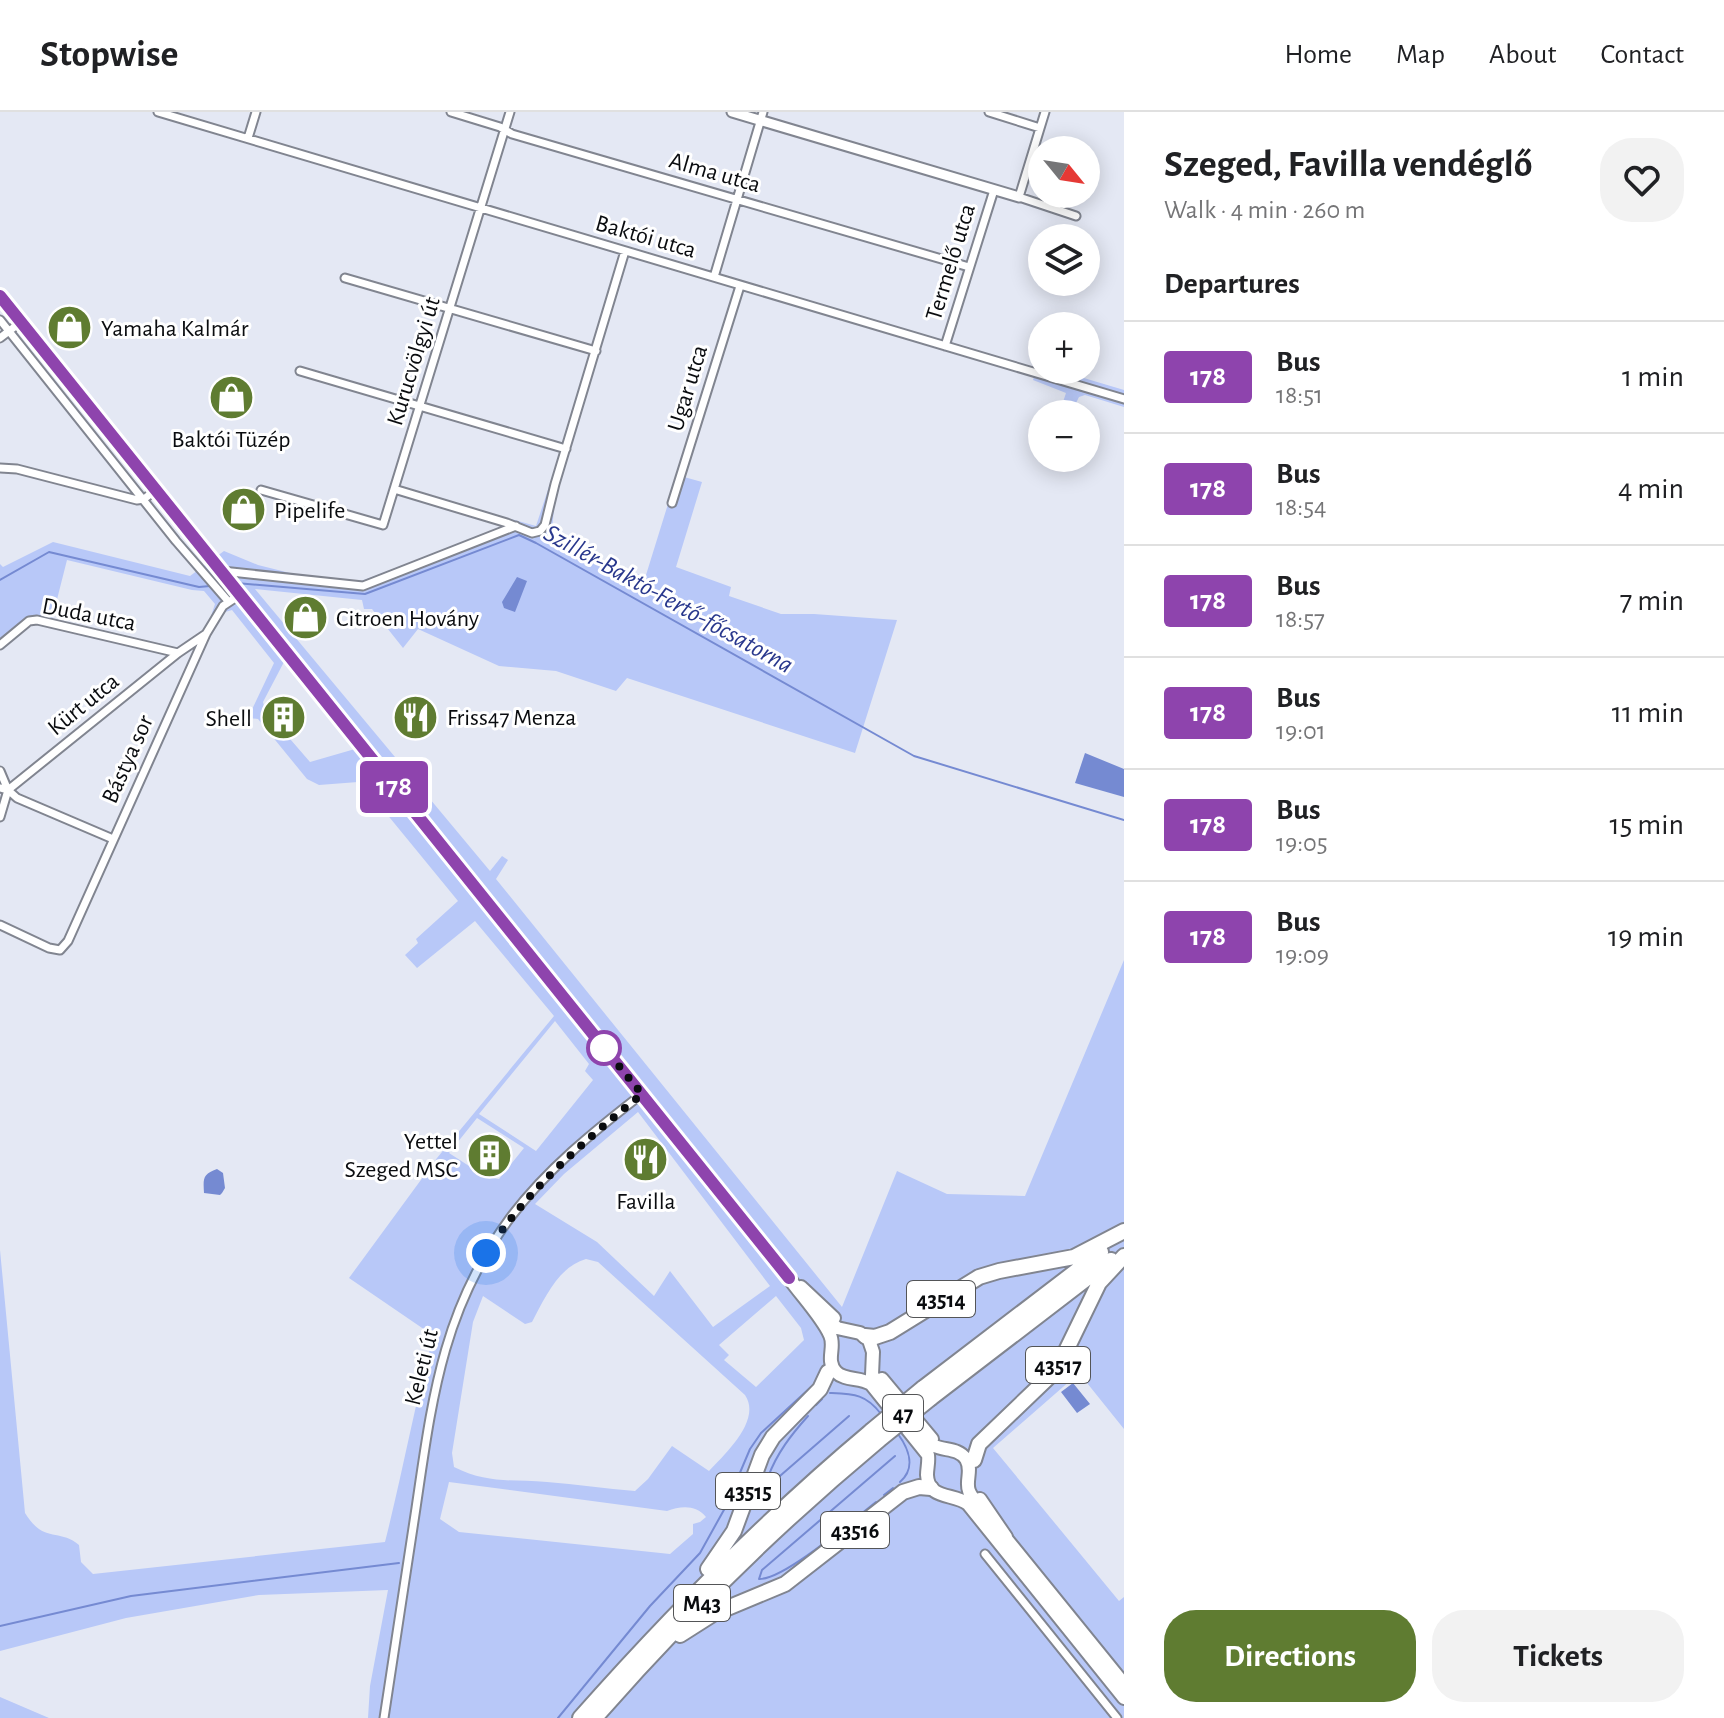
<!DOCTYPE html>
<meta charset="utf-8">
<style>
:root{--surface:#fff;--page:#f2f2f2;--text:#202124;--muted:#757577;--line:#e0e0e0;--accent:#5f7c31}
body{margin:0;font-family:"Alegreya Sans",sans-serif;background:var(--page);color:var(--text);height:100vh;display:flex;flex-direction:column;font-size:30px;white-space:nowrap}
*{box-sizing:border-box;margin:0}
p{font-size:26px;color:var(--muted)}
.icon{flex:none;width:44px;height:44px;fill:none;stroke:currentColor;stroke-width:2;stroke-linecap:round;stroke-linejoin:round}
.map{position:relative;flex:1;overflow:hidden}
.drawer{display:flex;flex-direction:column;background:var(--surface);width:600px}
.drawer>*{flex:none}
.badge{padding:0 16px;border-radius:6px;font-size:28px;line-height:52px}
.needle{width:52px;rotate:120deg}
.tools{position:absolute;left:1028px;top:24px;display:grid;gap:16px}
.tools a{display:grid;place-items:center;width:72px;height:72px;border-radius:50%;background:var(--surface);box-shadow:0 4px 20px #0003;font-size:40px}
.you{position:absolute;width:40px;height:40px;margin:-20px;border:6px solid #fff;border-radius:50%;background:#1a73e8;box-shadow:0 0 0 12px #1a73e833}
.map>.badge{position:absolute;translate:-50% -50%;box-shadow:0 0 0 4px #fff}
h2{padding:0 40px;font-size:30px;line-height:72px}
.round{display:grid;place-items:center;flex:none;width:84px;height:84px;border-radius:32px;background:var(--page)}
.headline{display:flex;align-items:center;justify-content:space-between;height:136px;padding:0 40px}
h1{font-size:38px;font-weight:700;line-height:60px}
.button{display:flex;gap:16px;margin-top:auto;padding:16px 40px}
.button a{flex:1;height:92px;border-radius:32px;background:var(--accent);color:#fff;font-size:32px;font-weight:700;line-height:92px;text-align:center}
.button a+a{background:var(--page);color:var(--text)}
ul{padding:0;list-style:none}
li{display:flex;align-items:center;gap:24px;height:112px;padding:0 40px;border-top:2px solid var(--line)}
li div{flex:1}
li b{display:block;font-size:30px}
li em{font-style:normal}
li .badge{min-width:88px;font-weight:700;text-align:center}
header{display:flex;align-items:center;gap:48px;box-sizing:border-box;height:112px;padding:0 40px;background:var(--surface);border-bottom:2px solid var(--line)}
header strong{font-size:38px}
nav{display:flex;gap:44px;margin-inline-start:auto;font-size:28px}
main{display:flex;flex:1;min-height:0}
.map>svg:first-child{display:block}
.green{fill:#b8c8f8;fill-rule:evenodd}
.water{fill:#758ad2}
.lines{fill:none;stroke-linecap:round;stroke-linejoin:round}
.stream{stroke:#758ad2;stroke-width:2}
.minor-casing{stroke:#818590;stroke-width:11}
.tertiary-casing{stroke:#818590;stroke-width:13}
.primary-casing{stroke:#818590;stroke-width:16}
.motorway-casing{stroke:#818590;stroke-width:18}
.minor{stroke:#fff;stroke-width:7}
.tertiary{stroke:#fff;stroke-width:9}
.primary{stroke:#fff;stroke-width:12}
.motorway{stroke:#fff;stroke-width:14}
.motorway-bridge-casing{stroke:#818590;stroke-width:18;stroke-linecap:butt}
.motorway-bridge{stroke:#fff;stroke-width:14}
.line-casing{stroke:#fff;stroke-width:18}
.line{stroke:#8e44ad;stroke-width:12}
.walk{stroke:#0a0c0f;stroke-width:8;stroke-dasharray:0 14.4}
.stop-dot{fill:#fff;stroke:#8e44ad;stroke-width:4}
.labels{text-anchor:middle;stroke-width:6;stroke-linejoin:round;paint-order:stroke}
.shield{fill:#fff;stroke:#545557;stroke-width:2}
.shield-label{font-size:22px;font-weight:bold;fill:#0a0c0f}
.street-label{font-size:24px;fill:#0a0c0f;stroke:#fff}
.poi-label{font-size:24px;fill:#0a0c0f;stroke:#fff;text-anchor:start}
.water-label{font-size:26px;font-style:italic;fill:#29388d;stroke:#fff}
</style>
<header>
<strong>Stopwise</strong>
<nav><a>Home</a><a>Map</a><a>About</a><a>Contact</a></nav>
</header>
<main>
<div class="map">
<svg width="1124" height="1606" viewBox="0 0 1124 1606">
<rect width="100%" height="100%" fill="#e4e8f4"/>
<!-- green -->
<path class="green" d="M1042,239V258H1057L1124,278V295L1085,283L1079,285L1074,295L1063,290L1066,281L1033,268Z
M564,329L572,332L555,385L552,419C577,433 617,463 646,463L677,363L702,370L676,455L731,475L729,484L781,502H814L897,508L855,641L627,566L616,579L556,559L499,554L418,517L403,536L372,497H364L362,488L255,477L490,759L502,744L508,748L496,767L842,1195L897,1059L947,1082L1025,1084L1124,848V1317L1079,1261L993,1336L1119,1489L1124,1485V1606H368L370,1574L388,1478L259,1483L126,1506L0,1539V1138L25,1401C44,1432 59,1416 79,1433L81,1450L93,1462L385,1430C402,1363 414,1296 432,1229L428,1220L349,1166L437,1046L554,904L475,809L417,856L405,843L418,831L416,827L458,789L363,673L358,670L319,673L307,667L258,607L248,606L274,551L232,498L211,504L215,492L204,479L192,478L67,448L50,515L34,511L0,538V452L3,455L53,430L190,464L224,439L258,453L294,462L356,471L508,414L511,407L536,414ZM285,548L355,637L310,650L265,598L263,590ZM555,909L589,952L585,959L593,968L536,1039L479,1002ZM638,1000L770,1174L713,1215L670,1159L654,1184L597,1130L535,1092L564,1062ZM477,1006L524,1036L499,1067L486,1065L449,1041ZM586,1147L598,1150L745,1283C762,1308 725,1342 709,1359L672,1334L648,1367L635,1379C606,1377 576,1372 547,1370C511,1367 488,1372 454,1355L452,1341L473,1210L483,1184L525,1212L532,1210C545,1186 558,1155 586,1147ZM776,1184L801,1216L804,1228L756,1275L724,1248L729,1243L719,1233ZM449,1370L667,1399C680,1394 696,1392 706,1405L700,1410L693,1412V1422L670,1442L459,1420L440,1407Z
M0,1585L49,1606H0Z"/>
<!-- water -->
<path class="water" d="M517,465L527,469L515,500L504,496L502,490Z
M1085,641L1124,657V685L1075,671Z
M217,1057L223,1061L225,1076L222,1081L220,1083L204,1081C203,1066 203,1062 217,1057Z
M1073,1271L1090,1292L1077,1301L1061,1280Z"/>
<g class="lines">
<!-- stream -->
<path class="stream" d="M0,468L49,440L199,475L210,474
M236,471L365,482L519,423L536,431L914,644L1124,708
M830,1281C854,1282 866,1282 881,1302
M816,1293L822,1287
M808,1304C791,1323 777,1341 768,1365L773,1370L849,1304
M898,1322C909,1337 916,1356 900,1370
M884,1383L893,1376
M876,1390C854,1407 784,1468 759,1467L762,1458L895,1344
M0,1514L131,1484L399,1451
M558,1606L650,1494L700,1441L725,1396L750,1337L761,1321L811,1275"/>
<defs>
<path id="minor" d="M158,0L1124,287
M451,0L500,15L512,22L969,155
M989,0L1040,16
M1045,0L1019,85L1076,104
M248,26L256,0
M714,165L763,0
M345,166L596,239
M0,208L176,429L228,489
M0,226L21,210
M945,234L994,78
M300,259L566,337
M0,356L17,357L137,388L144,387L157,377
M394,377L507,411L532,421L540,419L545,413L555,372L625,139
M261,378L383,413L510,0
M672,391L740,174
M222,459L363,474L516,414
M0,533L29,509L37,508L178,541
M0,659L8,678
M0,676L8,678L17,686L113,727
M0,705L8,678L178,541L206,522
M0,813L49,836L60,838L68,829L206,522L223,494L241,482
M985,1442L1117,1606
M384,1606C395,1536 405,1466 416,1396C432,1288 442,1198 510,1106C546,1058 594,1019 642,982"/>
<path id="tertiary" d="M732,0L1019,85"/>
<path id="primary" d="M0,184L789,1166C801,1183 822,1205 830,1223C836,1235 825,1248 836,1260C845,1269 860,1265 871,1272L928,1343C929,1350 927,1356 927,1363C928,1388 954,1381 968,1392L1124,1586
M801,1175L834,1206
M824,1203L837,1216L860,1221L869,1228L873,1240L872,1263L882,1275
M882,1267L932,1327
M921,1324C937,1343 955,1332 966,1347C973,1358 965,1369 969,1379C971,1385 977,1390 980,1395
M980,1387L1006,1425
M1000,1419L1124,1572"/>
<path id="motorway" d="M865,1224L875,1225L890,1220L979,1165L999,1159L1074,1145L1124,1119
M923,1276L1101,1140
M931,1286L1111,1148
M974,1348L979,1332L1050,1264L1064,1243L1099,1171L1124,1144
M708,1457L734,1419L762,1343L773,1325L820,1277L828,1260
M680,1523L713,1502L785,1472L903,1380L919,1375L931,1376
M580,1606C671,1503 766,1407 871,1319
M595,1606C682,1506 777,1413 879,1328"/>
</defs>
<!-- minor casing -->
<use href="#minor" class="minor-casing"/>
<!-- tertiary casing -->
<use href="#tertiary" class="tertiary-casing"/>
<!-- primary casing -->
<use href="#primary" class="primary-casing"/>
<!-- motorway casing -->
<use href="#motorway" class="motorway-casing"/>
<!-- minor -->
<use href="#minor" class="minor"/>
<!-- tertiary -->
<use href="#tertiary" class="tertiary"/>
<!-- primary -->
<use href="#primary" class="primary"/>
<!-- motorway -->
<use href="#motorway" class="motorway"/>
<defs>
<path id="motorway-bridge" d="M871,1319L923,1276
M879,1328L931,1286"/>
</defs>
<!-- motorway-bridge casing -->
<use href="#motorway-bridge" class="motorway-bridge-casing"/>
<!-- motorway-bridge -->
<use href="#motorway-bridge" class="motorway-bridge"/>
</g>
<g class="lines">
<defs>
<path id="line" d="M0,184L789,1166"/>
</defs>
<!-- line casing -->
<use href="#line" class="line-casing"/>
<!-- line -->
<use href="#line" class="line"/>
<!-- walk -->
<path class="walk" d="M486,1141C528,1077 583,1030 642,982L604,936"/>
</g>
<!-- icons -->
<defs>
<symbol id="shop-disc" viewBox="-11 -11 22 22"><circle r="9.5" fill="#5f7c31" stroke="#fff"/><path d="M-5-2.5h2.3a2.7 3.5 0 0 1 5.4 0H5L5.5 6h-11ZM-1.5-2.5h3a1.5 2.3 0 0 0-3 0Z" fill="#fff"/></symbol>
<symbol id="restaurant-disc" viewBox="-11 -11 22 22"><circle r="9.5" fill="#5f7c31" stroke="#fff"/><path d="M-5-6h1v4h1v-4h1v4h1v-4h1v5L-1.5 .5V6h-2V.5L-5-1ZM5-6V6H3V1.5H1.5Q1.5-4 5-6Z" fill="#fff"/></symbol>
<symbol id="building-disc" viewBox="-11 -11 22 22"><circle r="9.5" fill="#5f7c31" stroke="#fff"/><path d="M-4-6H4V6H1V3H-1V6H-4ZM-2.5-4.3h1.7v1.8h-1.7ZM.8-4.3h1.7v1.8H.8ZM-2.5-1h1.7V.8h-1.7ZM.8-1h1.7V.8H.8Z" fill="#fff"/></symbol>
</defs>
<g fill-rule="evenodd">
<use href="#shop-disc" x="44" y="190" width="51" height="51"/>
<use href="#shop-disc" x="206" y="260" width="51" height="51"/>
<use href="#shop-disc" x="218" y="372" width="51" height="51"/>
<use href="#shop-disc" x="280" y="480" width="51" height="51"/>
<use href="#restaurant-disc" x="390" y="580" width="51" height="51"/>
<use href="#building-disc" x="258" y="580" width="51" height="51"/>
<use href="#building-disc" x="464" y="1018" width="51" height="51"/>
<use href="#restaurant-disc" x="620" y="1022" width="51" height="51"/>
</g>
<!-- markers -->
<circle class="stop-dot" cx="604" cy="936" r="16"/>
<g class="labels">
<!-- shield labels -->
<g class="shield">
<rect x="907" y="1169" width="68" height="36" rx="6"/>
<rect x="1026" y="1235" width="64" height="36" rx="6"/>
<rect x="883" y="1283" width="40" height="36" rx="6"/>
<rect x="716" y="1361" width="64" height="36" rx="6"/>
<rect x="821" y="1400" width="68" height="36" rx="6"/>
<rect x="674" y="1473" width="56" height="36" rx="6"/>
</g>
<g class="shield-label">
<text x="941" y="1195">43514</text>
<text x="1058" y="1261">43517</text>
<text x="903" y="1309">47</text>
<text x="748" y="1387">43515</text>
<text x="855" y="1426">43516</text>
<text x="702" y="1499">M43</text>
</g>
<!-- street labels -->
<g class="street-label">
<text transform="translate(715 60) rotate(16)" y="8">Alma utca</text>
<text transform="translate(646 124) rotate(16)" y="8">Baktói utca</text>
<text transform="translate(950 150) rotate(-73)" y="8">Termelő utca</text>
<text transform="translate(413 249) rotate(-73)" y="8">Kurucvölgyi út</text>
<text transform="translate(687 276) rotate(-73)" y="8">Ugar utca</text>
<text transform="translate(89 502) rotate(11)" y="8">Duda utca</text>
<text transform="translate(83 592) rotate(-39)" y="8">Kürt utca</text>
<text transform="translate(127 647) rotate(-66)" y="8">Bástya sor</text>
<text transform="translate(421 1255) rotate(-76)" y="8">Keleti út</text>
</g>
<!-- poi labels -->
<g class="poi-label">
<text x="101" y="224">Yamaha Kalmár</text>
<text x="231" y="335" text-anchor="middle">Baktói Tüzép</text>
<text x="274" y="406">Pipelife</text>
<text x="336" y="514">Citroen Hovány</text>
<text x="447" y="613">Friss47 Menza</text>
<text x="252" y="614" text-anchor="end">Shell</text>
<text x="458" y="1037" text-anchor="end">Yettel<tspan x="458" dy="28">Szeged MSC</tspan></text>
<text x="646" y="1097" text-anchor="middle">Favilla</text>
</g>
<!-- water labels -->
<g class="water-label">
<text transform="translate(669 486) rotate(29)" y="9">Szillér-Baktó-Fertő-főcsatorna</text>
</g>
</g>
</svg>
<div class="tools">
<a><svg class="needle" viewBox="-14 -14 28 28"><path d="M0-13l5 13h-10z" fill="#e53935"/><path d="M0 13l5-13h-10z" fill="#757577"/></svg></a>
<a><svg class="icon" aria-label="layers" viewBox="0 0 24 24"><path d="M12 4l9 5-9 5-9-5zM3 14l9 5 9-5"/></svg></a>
<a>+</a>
<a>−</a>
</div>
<div class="you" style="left:486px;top:1141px"></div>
<b class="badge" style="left:394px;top:675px;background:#8e44ad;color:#fff">178</b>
</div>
<section class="drawer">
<div class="headline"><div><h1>Szeged, Favilla vendéglő</h1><p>Walk · 4 min · 260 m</p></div><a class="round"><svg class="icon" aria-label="heart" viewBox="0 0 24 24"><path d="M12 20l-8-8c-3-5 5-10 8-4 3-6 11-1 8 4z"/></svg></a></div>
<h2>Departures</h2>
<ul>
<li><span class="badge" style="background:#8e44ad;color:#fff">178</span><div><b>Bus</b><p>18:51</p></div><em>1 min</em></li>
<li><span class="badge" style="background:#8e44ad;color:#fff">178</span><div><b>Bus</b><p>18:54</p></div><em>4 min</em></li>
<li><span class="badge" style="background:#8e44ad;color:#fff">178</span><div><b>Bus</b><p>18:57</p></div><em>7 min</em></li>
<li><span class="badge" style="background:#8e44ad;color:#fff">178</span><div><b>Bus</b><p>19:01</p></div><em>11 min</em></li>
<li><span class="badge" style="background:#8e44ad;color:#fff">178</span><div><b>Bus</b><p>19:05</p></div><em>15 min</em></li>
<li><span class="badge" style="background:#8e44ad;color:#fff">178</span><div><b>Bus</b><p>19:09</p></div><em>19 min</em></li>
</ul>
<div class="button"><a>Directions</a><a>Tickets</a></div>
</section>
</main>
